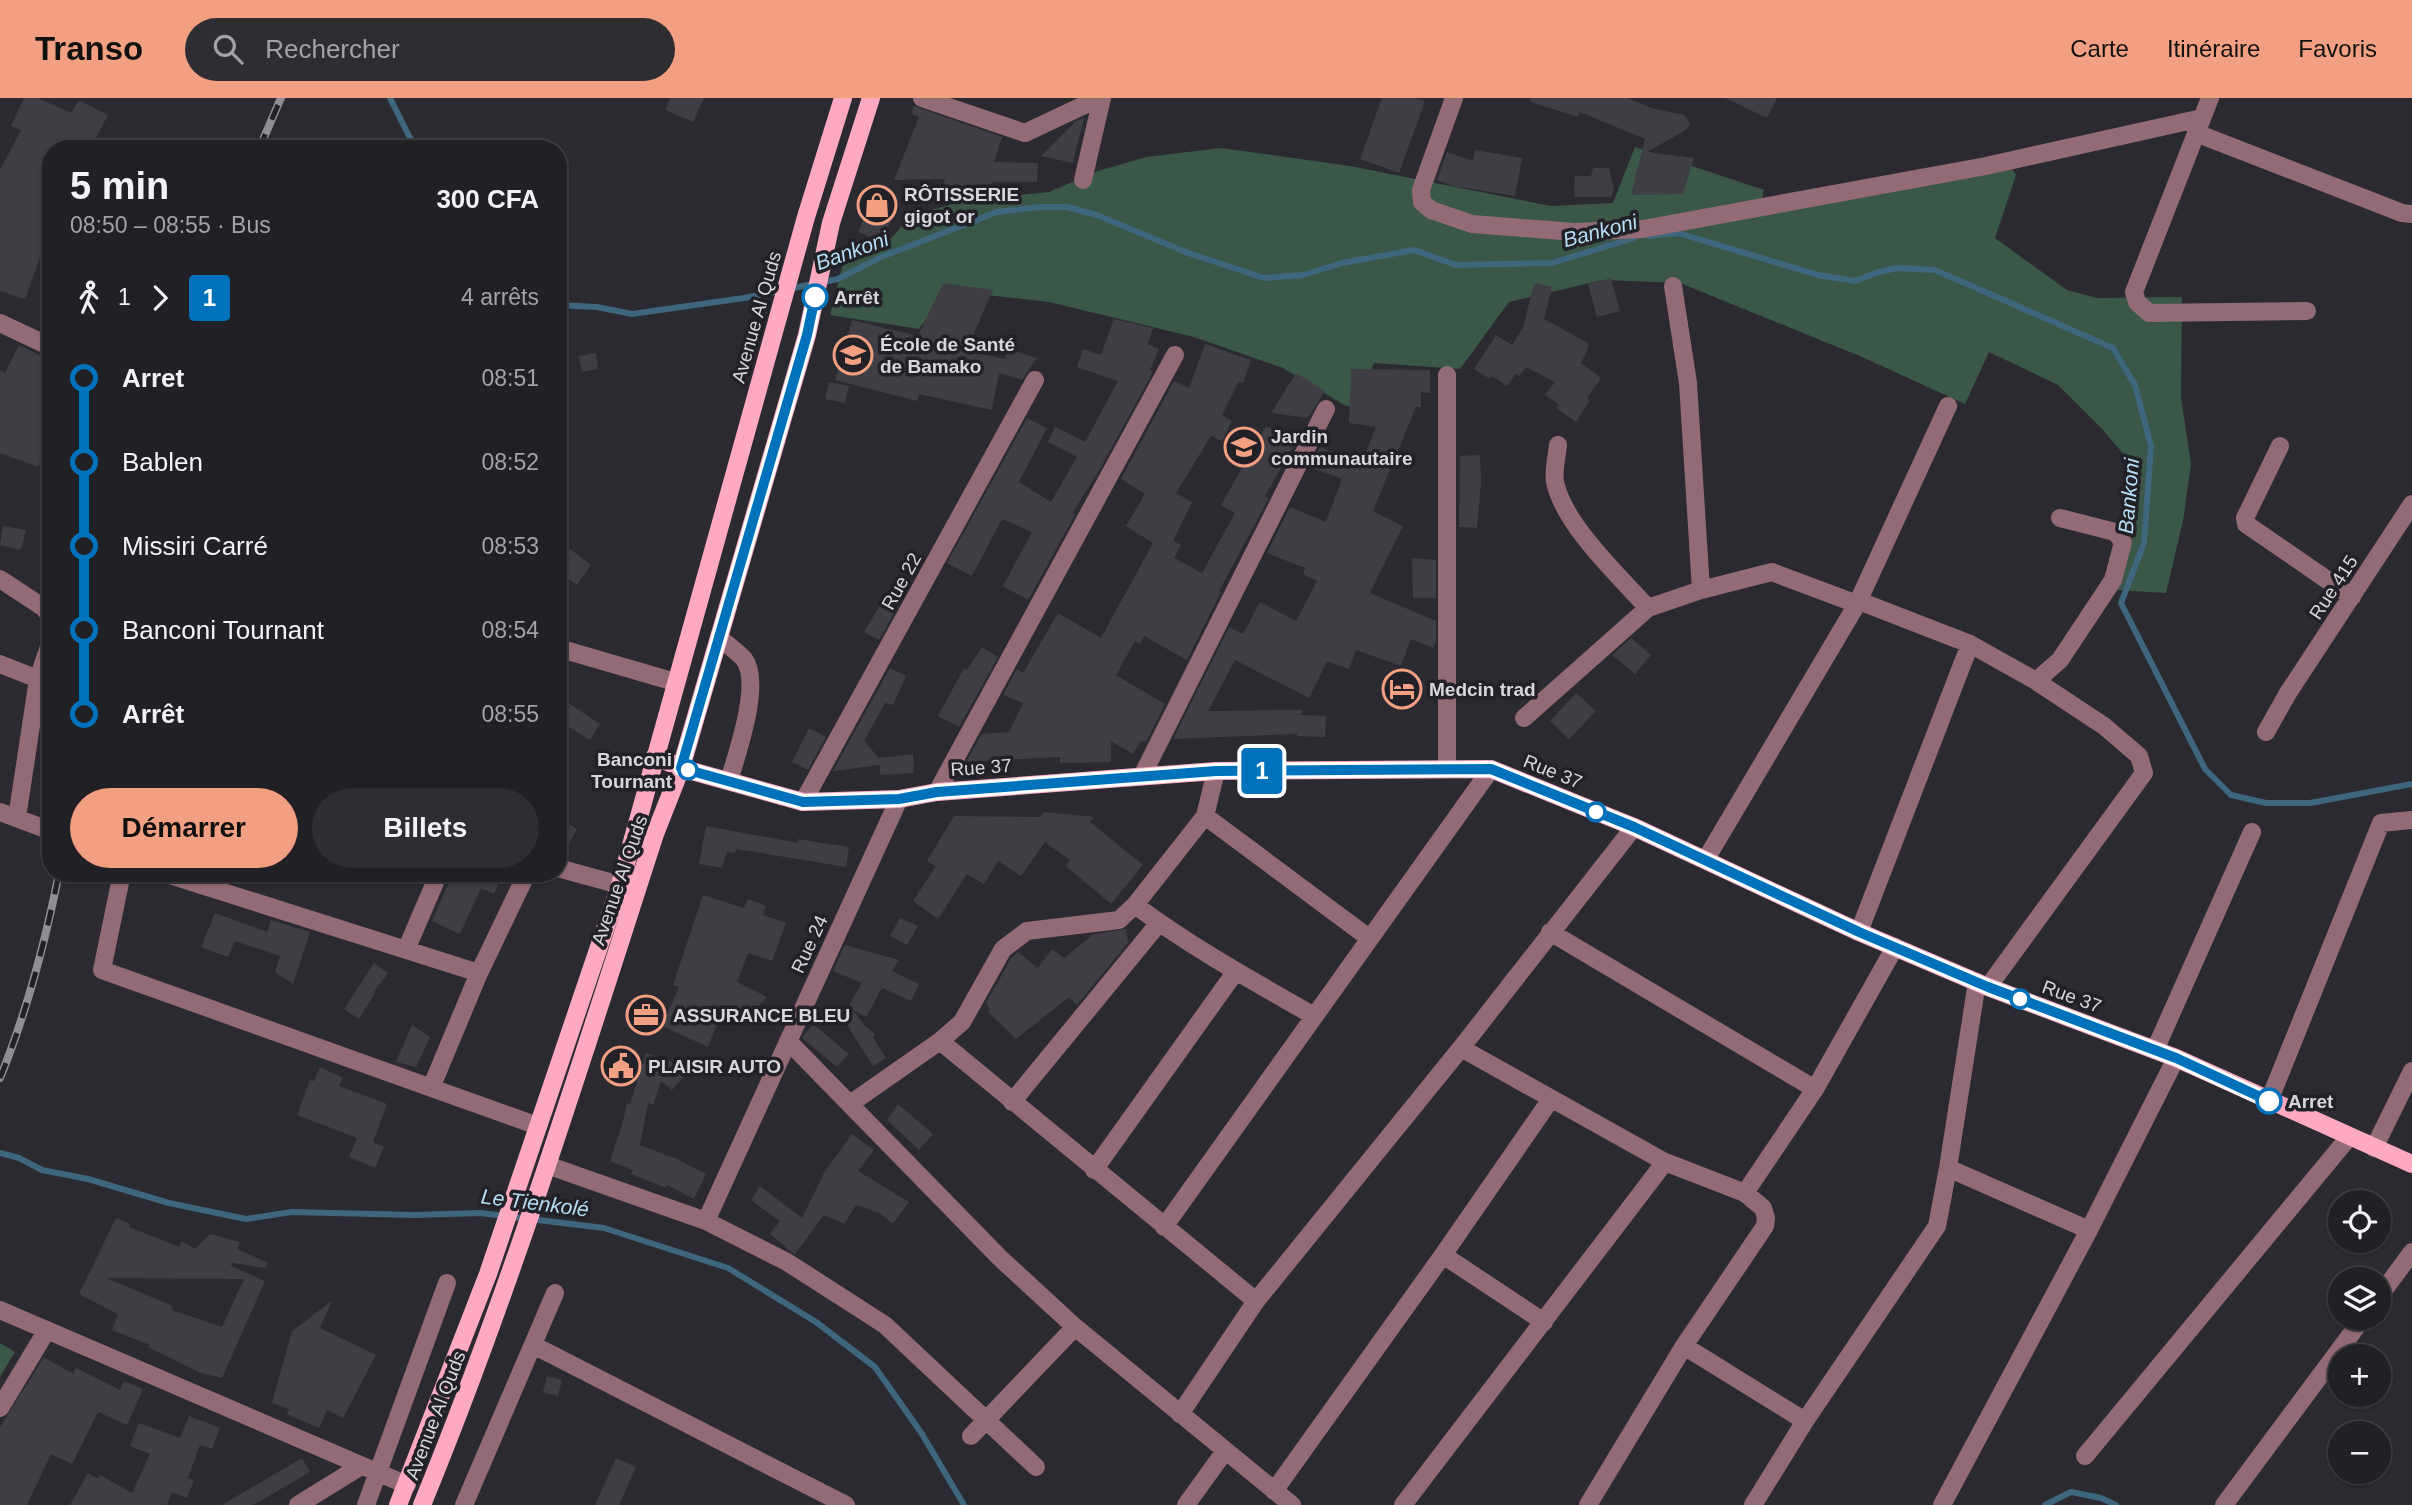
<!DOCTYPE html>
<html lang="fr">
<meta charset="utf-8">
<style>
:root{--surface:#202025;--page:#2d2d32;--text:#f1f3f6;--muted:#a2a3a7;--line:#3d3e42;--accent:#f3a082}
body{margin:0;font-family:Arial,sans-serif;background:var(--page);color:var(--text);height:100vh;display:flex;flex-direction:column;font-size:26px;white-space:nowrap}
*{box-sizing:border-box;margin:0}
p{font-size:23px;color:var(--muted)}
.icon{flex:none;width:38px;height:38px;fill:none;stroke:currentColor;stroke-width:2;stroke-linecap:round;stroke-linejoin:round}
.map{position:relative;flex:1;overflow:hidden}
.sheet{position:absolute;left:42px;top:42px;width:525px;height:742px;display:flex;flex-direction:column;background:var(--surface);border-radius:28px;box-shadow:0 2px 5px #0004,0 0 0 2px var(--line)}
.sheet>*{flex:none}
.badge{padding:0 14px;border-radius:5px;font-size:24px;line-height:46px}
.tools{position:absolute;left:2328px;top:1092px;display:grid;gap:14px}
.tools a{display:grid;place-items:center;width:63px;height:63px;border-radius:50%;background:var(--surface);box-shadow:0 2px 5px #0004,0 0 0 2px var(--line);font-size:35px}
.map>.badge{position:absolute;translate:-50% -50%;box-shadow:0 0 0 4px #fff}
.legs{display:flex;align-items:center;gap:10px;height:77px;padding:0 28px;font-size:23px}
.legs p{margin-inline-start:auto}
.head{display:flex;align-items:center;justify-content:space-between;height:119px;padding:0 28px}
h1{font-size:38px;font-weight:700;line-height:52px}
.action{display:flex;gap:14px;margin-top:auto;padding:14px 28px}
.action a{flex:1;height:80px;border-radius:42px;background:var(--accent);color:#111;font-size:28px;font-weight:700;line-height:80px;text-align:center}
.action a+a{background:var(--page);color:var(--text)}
ul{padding:0 28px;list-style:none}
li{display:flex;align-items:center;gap:24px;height:84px;font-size:26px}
li i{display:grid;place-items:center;width:10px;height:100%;margin:0 9px;background:currentColor}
li i::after{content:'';width:18px;height:18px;margin:-9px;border:5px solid;border-radius:50%;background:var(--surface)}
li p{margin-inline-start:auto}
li:first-child i{background:linear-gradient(#0000 50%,currentColor 0)}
li:last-child i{background:linear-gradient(currentColor 50%,#0000 0)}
header{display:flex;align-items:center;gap:42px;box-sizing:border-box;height:98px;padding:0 35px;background:var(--accent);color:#111}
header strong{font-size:33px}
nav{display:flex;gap:38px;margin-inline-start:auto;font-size:24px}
.search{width:490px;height:63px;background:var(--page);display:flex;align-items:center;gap:18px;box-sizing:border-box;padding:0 24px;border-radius:38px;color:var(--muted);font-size:26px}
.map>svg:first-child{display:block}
.green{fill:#3a5747}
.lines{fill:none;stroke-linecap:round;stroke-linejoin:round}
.stream{stroke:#3e677e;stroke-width:6}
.building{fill:#3e3e44;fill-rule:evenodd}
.minor{stroke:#936b76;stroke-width:18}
.major{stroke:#fca9c1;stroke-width:18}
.rail-casing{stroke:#8e8e93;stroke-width:8}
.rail{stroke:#212127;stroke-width:5;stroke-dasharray:16;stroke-linecap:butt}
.line-1-casing{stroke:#fff;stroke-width:16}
.line-1{stroke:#0072bc;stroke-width:10}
.stop-1-dot{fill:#fff;stroke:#0072bc;stroke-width:3.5}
.labels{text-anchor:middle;stroke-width:7;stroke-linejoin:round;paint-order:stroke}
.poi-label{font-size:19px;font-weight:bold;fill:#d7d7db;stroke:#212127;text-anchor:start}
.stop-label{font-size:19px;font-weight:bold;fill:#d7d7db;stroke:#212127;text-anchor:start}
.street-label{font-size:19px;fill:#d7d7db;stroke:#212127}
.water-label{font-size:21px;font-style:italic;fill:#b6def6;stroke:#212127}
</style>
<header>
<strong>Transo</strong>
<div class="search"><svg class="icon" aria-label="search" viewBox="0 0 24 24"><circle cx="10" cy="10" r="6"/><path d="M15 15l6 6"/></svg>Rechercher</div>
<nav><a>Carte</a><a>Itinéraire</a><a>Favoris</a></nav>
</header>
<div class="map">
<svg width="2412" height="1407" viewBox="0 0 2412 1407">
<rect width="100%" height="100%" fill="#2b2a31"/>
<!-- green -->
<path class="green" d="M1635,49L1764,92L1760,108L2012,71L2016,77L1995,140L2067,192L2097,200L2182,199L2181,299L2191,366L2183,423L2166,495L2116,492L2133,438L2126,359L2103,332L2058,287L1989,254L1965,306L1862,259L1680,185L1603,182L1509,204L1460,271L1374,265L1357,310L1344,307L1283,270L1194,239L1049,204L951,193L941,201L919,231L830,217L844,162C874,151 892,147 908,118L968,102L1049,94L1098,73L1146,59L1221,50L1350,68L1551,108L1613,105Z
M0,1245L15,1254L0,1279Z"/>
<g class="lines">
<!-- stream -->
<path class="stream" d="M390,0L409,38L419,51
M1649,138L1678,135L1818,177L1855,183L1879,174L1897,170L1935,172L2113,250L2135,287L2151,348L2144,445L2121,505L2205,671L2231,697L2266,705H2310L2412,686
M558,207L597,209L632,216L744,200L838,181L881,159L997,114L1040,109H1067L1097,117L1188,155L1264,180L1303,177L1342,165L1414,152L1456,167L1552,165L1634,140
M0,1055L19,1060L42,1072L88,1081L169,1105L246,1121L292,1114L415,1117L480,1115L604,1130L728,1170L816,1224L875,1269L922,1336L964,1407
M2045,1407L2071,1394L2101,1400L2116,1407"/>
</g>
<!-- building -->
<path class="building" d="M24,0H38L71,15L79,2L108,17L90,51H51V129L25,201L0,193V72L21,32L11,28Z
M670,0H704L693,24L665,12Z
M1382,0H1415L1425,3L1399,75L1360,61Z
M1531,0H1627L1654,11L1685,17L1690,26L1686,32L1647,54L1694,60L1683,96L1631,97L1645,41L1580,14L1578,19L1530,4Z
M1725,0H1777L1767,20Z
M914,8L1002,39L994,64L1038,65L1037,84H992L993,90L973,93L974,98L947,102L944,81L894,82L919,19L911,16Z
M1084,20L1073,65L1041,58L1076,23Z
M1475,52L1522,60L1515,98L1460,89V91L1437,82L1447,54L1473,63Z
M1593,70H1609L1614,92L1611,99H1574L1575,78H1591Z
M869,110L890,119V125L882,144L858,134Z
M1611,180L1620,213L1597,219L1588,186Z
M943,185L993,192L966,253L1005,261L1008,251L1037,260L1022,282L999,275L992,312L919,296L917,303L835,282L852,222L918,238Z
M1534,185L1552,189L1544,221L1588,245V251L1581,265L1601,280L1587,300L1590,302L1576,324L1556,310L1559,307L1545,297L1555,284L1526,269L1519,278L1516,275L1507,288L1492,278L1490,281L1474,271L1496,237L1512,247L1523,230Z
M1114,221L1153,230L1148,246L1159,251L1150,272L1153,274L1101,369L1072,416L1075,417L1028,502L1003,488L1032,434L1002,421L972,478L947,465L1027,320L1047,330L1019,384L1051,404L1077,359L1048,344L1055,329L1085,344L1118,283L1077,269L1083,251L1101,257Z
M1205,246L1251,262L1243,285L1239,283L1222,317L1232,323L1222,343L1211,338L1176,395L1192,404L1173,443L1181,447L1174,460L1202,475L1235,415L1221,407L1266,328L1298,341L1265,398L1269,400L1219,493L1221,494L1187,562L1144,538L1140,546L1135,543L1116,577L1165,606L1147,643H1141L1133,656L1111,643V664L1060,665V659L966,664L982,636L1009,634L1023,605L1003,597L1017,571L1023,575L1058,515L1101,540L1153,445L1126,428L1145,396L1121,381L1174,283L1189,290Z
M19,247L51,263V335L38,369L0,355V272L5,275Z
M596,255L598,271L582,274L579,258Z
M1351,271L1430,272V295L1421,294V309H1416L1373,413L1403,428L1370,495L1436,523V544L1433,550L1411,541L1401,568L1356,552L1349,571L1327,563L1309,600L1235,562L1208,613L1303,612L1300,617L1326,618L1325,639L1297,638V636L1173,641L1229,529L1243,536L1260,504L1296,523L1317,483L1303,476L1305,470L1267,455L1290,409L1326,424L1342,381L1310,369L1320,349L1362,365L1376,329L1349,325Z
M1296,275L1325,293L1308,320L1271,315Z
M829,284L849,288L845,305L825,301Z
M1480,357L1481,384L1477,430L1459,429L1460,358Z
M3,428L26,432L21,452L0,447Z
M570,451L591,467L577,487L558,473V468Z
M1412,460L1436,462V500H1413Z
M880,507L894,515L879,542L864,534Z
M1631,540L1651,557L1635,576L1612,557Z
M982,549L998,559L959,629L938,618L964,570L967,572Z
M890,570L906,578L893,607L885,605L864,643L879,660L913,656L914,675L880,677V667L833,673Z
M1576,595L1596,613L1569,641L1550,623Z
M558,598L600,626L590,642L558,622Z
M809,630L826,639L808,672L792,664Z
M1044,714L1094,719L1090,724L1143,767L1111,806L1066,768L1070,762L1045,744L1021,778L998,763L984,786L967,776L938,821L913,803L936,768L927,763L954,718L1041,719Z
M558,719L577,731L569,745L558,738Z
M706,728L798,745V741L849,749L846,769L736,751L735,755L727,754L722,770L699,766Z
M450,775H503L494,796L481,790L460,836L432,823L452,778Z
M703,797L744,810L748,801L766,808L763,817L786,825L772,863L748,855L737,884L767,899L747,921L724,909L708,949L662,928L679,889L673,887Z
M215,815L267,834L271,822L310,834L293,886L275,874L280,858L235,843L228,859L201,849Z
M900,820L918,828L907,847L890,838Z
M1126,831L1128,845L1077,907L1069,899L1016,941L988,914L990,911L986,905L1012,859L1018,854L1038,870L1052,851L1064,860L1094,836Z
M845,847L899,862L892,873L919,886L911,903L882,890L866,919L853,912L866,929L875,936L873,940L886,960L873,968L837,911L846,916L853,911L848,909L862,885L833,873Z
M374,865L388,875L374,894L375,895L359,921L344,911Z
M813,926L849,956L837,969L802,940Z
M412,927L430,939L416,969L396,964Z
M646,955L665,961L689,973L672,992L661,983L653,1007L648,1005L640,1047L677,1061L706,1076L694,1101L667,1087L666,1090L631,1076L633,1072L610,1063L622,1027L627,1005L630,1006Z
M320,969L343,980L339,988L387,1006L373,1044L384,1049L375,1070L349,1059L357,1040L297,1017L310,982L314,983Z
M898,1006L933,1036L919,1052L887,1022Z
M852,1036L874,1052L858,1073L909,1104L893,1126L879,1115L856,1107L844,1126L824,1117L795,1156L785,1150L786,1149L770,1136L780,1123L751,1102L760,1088L802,1120L824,1075Z
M116,1120L130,1126L129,1129L179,1149L182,1143L195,1151L210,1136L240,1144L237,1151L268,1165L266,1170L232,1165L231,1168L265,1183L222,1280L201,1275L148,1249L150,1247L112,1232L118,1216L79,1196ZM106,1180L244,1181L222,1229L172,1212L173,1208Z
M332,1203L320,1230L376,1257L343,1320L327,1312L319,1330L287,1316L289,1311L272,1305L292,1233Z
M44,1259L73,1276L76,1270L120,1292L124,1283L143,1291L127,1327L98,1314L72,1366L51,1356L27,1407H0V1329Z
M547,1278L562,1282L558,1298L543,1294Z
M189,1318L220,1330L212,1351L200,1347L188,1380L194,1382L187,1400L172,1394L167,1407H70L88,1375L98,1381L100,1377L132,1395L150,1356L130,1348L139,1325L180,1340Z
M302,1360L310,1374L253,1407H222Z
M616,1360L636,1369L619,1407H595Z"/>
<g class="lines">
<!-- minor -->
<path class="minor" d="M922,0L1025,35L1099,0
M1454,0L1421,92L1422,104L1431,112L1472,126L1574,134L1643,131L1986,68L2202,20
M2210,0L2134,194L2137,204L2149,215L2307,213
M2196,35L2402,115L2412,116
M1083,82L1102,0
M1673,188L1688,285L1701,492
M0,225L51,249
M1447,277V671
M1558,347C1557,358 1553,373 1555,384C1564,427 1619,478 1648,510
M2280,348L2245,420L2246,426L2352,499
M0,481L44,510L51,519
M1859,503L1970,546L2036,583L2104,628L2139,658L2144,675L1988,889
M719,539C726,546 737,553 744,561C762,585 737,655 729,683
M558,550L675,584
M0,566L38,581
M2036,583L2060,562L2113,482L2123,444L2115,434L2060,420
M1524,620L1648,510L1701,492L1772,474L1857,506
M2266,634L2288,595L2412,406
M1216,673L1205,718L1369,840
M1142,678L1326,311
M937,694L1175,257
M803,704L1035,282
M0,714L51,733
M17,720L38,581L51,543
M1706,761L1857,506L1948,308
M558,770L620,787
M122,775L102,872L538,1028
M163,775L479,875
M1135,807C1191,849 1253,883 1314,918
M1550,834L1815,991
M1859,834L1970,546
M406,852L439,775
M788,943L1000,1160L1075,1229L1292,1407
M940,943L962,924L1003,851L1027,833L1119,822L1135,807L1205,718
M1461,950L1665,1064L1745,1095L1763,1110L1766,1120L1765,1128L1684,1248L1588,1407
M2155,952L2252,734
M431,990L479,875L527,775
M2269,1003L2381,725L2412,722
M1012,1004L1159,825
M850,1006L940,943L1256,1203
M2374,1050L2412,973
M547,1067L706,1123L787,1164L885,1227L1036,1369
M1948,1070L2089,1132
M1094,1072L1236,873
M1745,1095L1815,991L1895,849
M706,1123L899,701
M1164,1129L1491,671
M1443,1157L1544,1224
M2378,1200L2412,1154
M0,1212L407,1387
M533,1247L846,1407
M1684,1248L1805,1323
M0,1310L47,1232
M1180,1316L1256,1203L1461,950L1634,729
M971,1338L1075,1229
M2085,1358L2349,1039
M1274,1393L1443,1157L1551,1001
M298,1407L361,1368
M366,1407L447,1185
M464,1407L555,1195
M1186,1407L1225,1353
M1403,1407L1665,1064
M1753,1407L1805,1323L1937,1128L1948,1070L1977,884
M1942,1407L2089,1132L2176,960
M2224,1407L2363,1220"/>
<!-- major -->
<path class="major" d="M655,658L681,670L803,704L899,701L937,694L1216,673L1491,671L1634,729L1859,834L1988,889L2176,960L2412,1066
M398,1407L488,1176L620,787L806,119L843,0
M422,1407C512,1188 582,961 655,736L681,670L807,237L831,125L871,0"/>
<defs>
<path id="rail" d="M259,51L281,0
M0,980C27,914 45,845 59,775"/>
</defs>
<!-- rail casing -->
<use href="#rail" class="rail-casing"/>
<!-- rail -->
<use href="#rail" class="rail"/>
</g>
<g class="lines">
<defs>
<path id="line-1" d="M815,199L807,237L681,670L803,704L899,701L937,694L1216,673L1491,671L1634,729L1859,834L1988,889L2176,960L2269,1003"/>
</defs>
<!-- line-1 casing -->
<use href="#line-1" class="line-1-casing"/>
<!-- line-1 -->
<use href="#line-1" class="line-1"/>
</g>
<!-- icons -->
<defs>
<symbol id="shop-ring" viewBox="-11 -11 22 22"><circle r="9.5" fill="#212127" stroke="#f3a082" stroke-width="1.5"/><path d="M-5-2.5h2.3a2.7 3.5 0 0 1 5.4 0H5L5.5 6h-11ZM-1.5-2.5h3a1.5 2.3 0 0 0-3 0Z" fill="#f3a082"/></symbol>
<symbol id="university-ring" viewBox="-11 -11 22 22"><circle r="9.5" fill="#212127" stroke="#f3a082" stroke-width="1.5"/><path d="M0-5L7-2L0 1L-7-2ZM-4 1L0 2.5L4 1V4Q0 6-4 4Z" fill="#f3a082"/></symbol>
<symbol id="school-ring" viewBox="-11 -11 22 22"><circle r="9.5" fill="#212127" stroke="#f3a082" stroke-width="1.5"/><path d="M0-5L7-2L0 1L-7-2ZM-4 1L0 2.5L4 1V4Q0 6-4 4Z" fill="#f3a082"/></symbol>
<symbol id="hotel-ring" viewBox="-11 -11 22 22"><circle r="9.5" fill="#212127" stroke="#f3a082" stroke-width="1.5"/><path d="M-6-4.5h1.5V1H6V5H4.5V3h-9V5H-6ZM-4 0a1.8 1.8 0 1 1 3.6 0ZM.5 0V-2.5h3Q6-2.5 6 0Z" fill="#f3a082"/></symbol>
<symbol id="office-ring" viewBox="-11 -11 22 22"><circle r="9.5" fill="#212127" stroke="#f3a082" stroke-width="1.5"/><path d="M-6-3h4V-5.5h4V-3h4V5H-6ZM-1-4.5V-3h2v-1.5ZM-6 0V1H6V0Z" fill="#f3a082"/></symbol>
<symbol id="civic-ring" viewBox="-11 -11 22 22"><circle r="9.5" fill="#212127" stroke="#f3a082" stroke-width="1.5"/><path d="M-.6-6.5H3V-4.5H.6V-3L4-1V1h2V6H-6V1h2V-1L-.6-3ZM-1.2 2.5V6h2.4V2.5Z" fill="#f3a082"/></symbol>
</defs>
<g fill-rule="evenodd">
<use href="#shop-ring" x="855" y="85" width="44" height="44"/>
<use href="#university-ring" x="831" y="235" width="44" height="44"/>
<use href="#school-ring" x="1222" y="327" width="44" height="44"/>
<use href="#hotel-ring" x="1380" y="569" width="44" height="44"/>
<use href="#office-ring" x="624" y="895" width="44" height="44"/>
<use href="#civic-ring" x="599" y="946" width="44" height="44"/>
</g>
<!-- markers -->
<g class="stop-1-dot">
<circle cx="815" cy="199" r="12"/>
<circle cx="688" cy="672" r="9"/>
<circle cx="1596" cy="714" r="9"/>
<circle cx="2020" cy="901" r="9"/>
<circle cx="2269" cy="1003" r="12"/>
</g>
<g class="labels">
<!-- poi labels -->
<g class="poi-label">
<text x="904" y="103">RÔTISSERIE<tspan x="904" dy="22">gigot or</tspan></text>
<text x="880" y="253">École de Santé<tspan x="880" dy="22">de Bamako</tspan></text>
<text x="1271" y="345">Jardin<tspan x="1271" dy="22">communautaire</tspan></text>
<text x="1429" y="598">Medcin trad</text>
<text x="673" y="924">ASSURANCE BLEU</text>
<text x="648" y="975">PLAISIR AUTO</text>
</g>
<!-- stop labels -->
<g class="stop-label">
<text x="834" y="206">Arrêt</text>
<text x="672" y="668" text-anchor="end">Banconi<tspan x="672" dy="22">Tournant</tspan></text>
<text x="2288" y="1010">Arret</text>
</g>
<!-- street labels -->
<g class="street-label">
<text transform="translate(756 219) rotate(-74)" y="7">Avenue Al Quds</text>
<text transform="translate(901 483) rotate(-61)" y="7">Rue 22</text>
<text transform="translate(2333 489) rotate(-57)" y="7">Rue 415</text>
<text transform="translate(981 669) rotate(-4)" y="7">Rue 37</text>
<text transform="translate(1553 673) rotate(22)" y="7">Rue 37</text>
<text transform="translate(619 782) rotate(-71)" y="7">Avenue Al Quds</text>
<text transform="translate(809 846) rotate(-65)" y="7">Rue 24</text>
<text transform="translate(2072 898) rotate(20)" y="7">Rue 37</text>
<text transform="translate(435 1317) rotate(-69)" y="7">Avenue Al Quds</text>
</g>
<!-- water labels -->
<g class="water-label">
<text transform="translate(1600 133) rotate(-15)" y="7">Bankoni</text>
<text transform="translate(852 153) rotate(-20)" y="7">Bankoni</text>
<text transform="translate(2129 398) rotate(-85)" y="7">Bankoni</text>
<text transform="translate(535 1105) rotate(7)" y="7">Le Tienkolé</text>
</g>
</g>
</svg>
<div class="tools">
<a><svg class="icon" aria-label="locate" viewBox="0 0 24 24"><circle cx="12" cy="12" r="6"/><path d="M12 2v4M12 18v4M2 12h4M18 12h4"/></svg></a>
<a><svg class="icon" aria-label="layers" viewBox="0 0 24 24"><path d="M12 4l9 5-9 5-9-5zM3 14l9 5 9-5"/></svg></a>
<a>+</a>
<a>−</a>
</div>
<b class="badge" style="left:1262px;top:673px;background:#0072bc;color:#fff">1</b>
<section class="sheet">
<div class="head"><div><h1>5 min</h1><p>08:50 – 08:55 · Bus</p></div><b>300 CFA</b></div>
<div class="legs"><svg class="icon" aria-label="walk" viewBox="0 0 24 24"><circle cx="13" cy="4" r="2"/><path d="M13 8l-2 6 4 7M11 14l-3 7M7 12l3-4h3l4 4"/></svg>1<svg class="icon" aria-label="forward" viewBox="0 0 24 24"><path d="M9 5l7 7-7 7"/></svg><b class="badge" style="background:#0072bc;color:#fff">1</b><p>4 arrêts</p></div>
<ul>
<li><i style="color:#0072bc"></i><b>Arret</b><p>08:51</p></li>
<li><i style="color:#0072bc"></i><span>Bablen</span><p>08:52</p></li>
<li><i style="color:#0072bc"></i><span>Missiri Carré</span><p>08:53</p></li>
<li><i style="color:#0072bc"></i><span>Banconi Tournant</span><p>08:54</p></li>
<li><i style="color:#0072bc"></i><b>Arrêt</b><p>08:55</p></li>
</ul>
<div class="action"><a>Démarrer</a><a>Billets</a></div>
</section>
</div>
